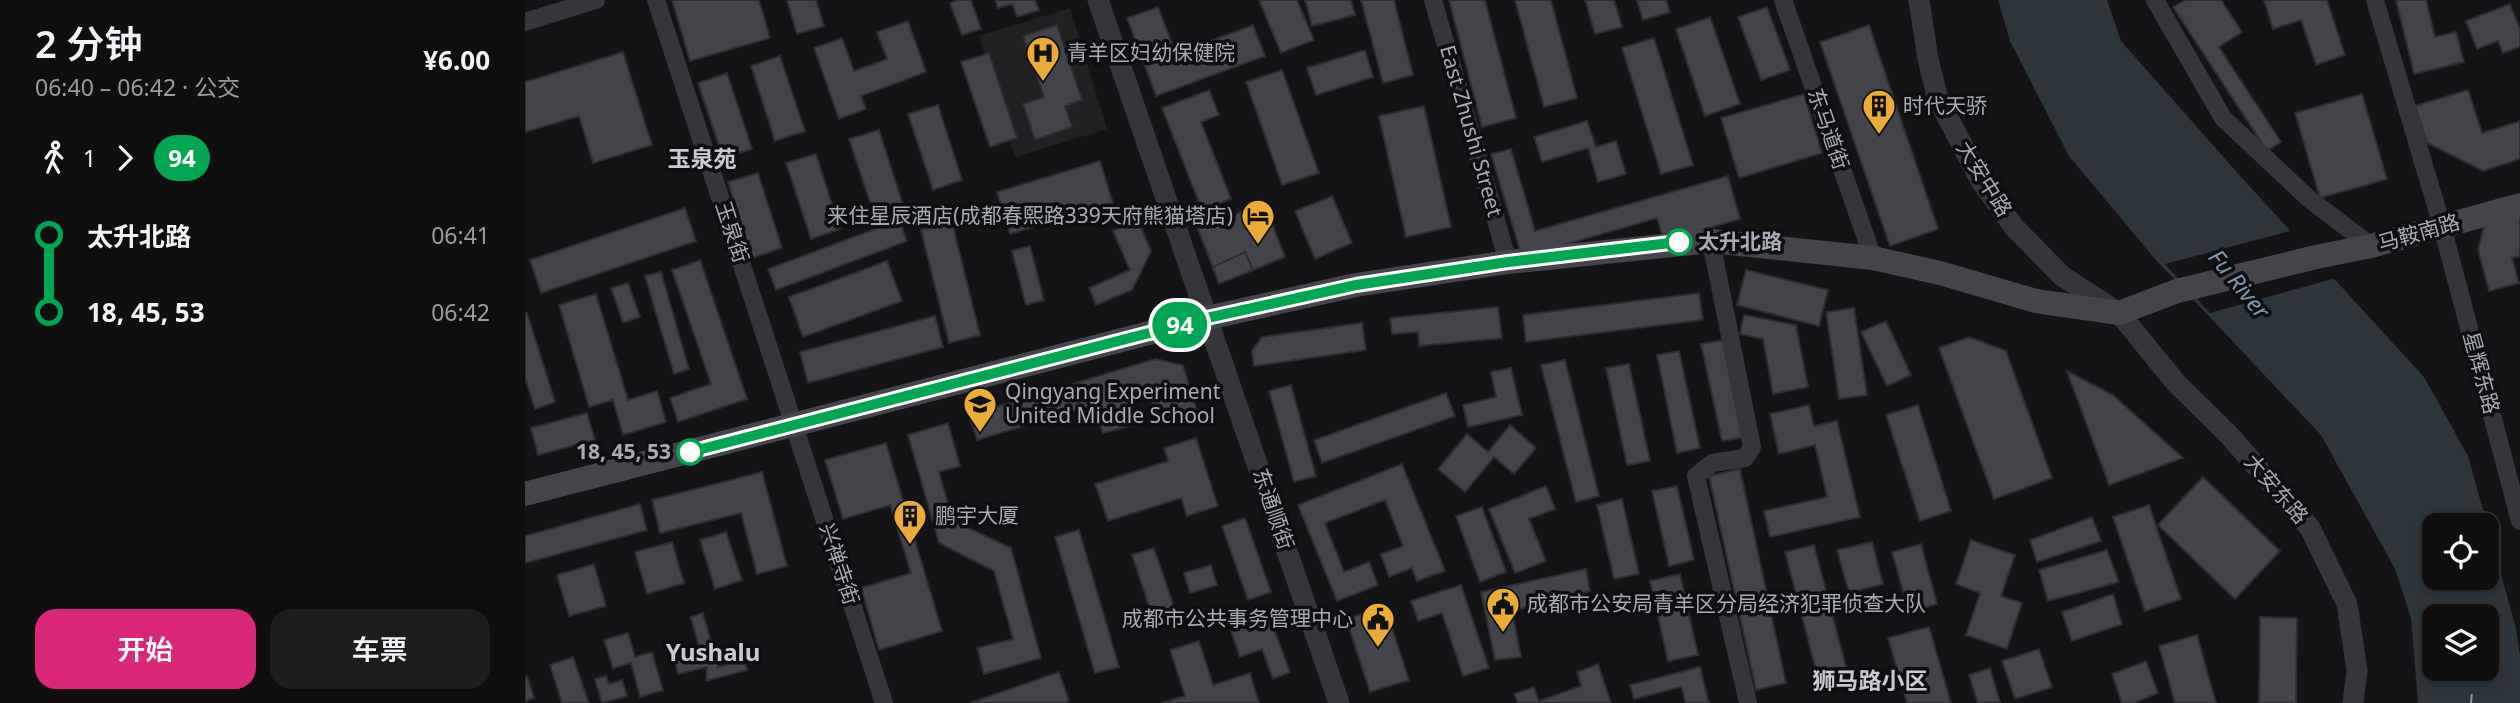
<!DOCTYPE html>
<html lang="zh">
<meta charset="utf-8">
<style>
:root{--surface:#0f0f10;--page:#1d1d1e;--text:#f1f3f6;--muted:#9b9c9f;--line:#2f2f30;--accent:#db2777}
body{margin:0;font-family:"Noto Sans","Noto Sans SC",sans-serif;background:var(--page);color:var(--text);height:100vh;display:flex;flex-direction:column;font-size:26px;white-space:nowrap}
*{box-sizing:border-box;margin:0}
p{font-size:23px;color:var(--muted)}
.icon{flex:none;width:38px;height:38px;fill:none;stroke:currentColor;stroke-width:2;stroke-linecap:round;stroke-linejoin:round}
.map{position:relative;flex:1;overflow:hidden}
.panel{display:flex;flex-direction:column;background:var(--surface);width:525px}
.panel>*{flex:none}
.badge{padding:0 14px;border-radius:23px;font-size:24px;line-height:46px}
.buttons{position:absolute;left:1897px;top:513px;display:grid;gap:14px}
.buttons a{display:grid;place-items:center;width:77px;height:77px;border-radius:14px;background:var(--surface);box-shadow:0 4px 10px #0003,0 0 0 2px var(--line);font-size:35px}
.map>.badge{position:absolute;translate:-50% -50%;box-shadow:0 0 0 4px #fff}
.legs{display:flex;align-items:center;gap:10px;height:77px;padding:0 35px;font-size:23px}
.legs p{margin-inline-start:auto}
.head{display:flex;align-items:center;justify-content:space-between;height:119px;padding:0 35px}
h1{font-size:38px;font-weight:600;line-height:52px}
.action{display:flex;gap:14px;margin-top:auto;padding:14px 35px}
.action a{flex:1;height:80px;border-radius:21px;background:var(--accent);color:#fff;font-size:28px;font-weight:600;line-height:80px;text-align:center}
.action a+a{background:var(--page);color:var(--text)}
ul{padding:0 35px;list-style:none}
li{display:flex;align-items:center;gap:24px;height:77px;font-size:26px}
li i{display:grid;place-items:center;width:10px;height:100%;margin:0 9px;background:currentColor}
li i::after{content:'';width:18px;height:18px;margin:-9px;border:5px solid;border-radius:50%;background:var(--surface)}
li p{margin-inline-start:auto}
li:first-child i{background:linear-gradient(#0000 50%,currentColor 0)}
li:last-child i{background:linear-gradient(currentColor 50%,#0000 0)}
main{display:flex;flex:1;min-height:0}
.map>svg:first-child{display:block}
.built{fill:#202023}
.water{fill:#2d353b;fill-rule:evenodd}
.pier{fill:#141416}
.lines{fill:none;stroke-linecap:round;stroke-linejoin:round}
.ferry{stroke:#7e9ab0;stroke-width:2;stroke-dasharray:9 7;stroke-linecap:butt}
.building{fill:#434449;stroke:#2e2e32;stroke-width:2}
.minor{stroke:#35363b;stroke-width:18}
.tertiary{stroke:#35363b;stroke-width:21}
.secondary{stroke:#43454a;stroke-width:24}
.line-1-casing{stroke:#fff;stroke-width:16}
.line-1{stroke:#00a651;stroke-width:10}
.stop-1-dot{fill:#fff;stroke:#00a651;stroke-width:3.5}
.labels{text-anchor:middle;stroke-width:7;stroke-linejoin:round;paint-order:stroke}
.poi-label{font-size:21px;fill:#a6abb6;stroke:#0f0f11;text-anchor:start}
.street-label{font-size:21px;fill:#a6abb6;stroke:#0f0f11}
.stop-label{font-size:21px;font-weight:bold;fill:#a6abb6;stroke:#0f0f11;text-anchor:start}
.neighbourhood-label{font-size:23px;font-weight:bold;fill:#c7cad2;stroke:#0f0f11}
.water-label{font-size:23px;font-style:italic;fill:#7e9ab0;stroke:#0f0f11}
.quarter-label{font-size:24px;font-weight:bold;fill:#c7cad2;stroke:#0f0f11}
</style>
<main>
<section class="panel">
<div class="head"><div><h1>2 分钟</h1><p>06:40 – 06:42 · 公交</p></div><b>¥6.00</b></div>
<div class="legs"><svg class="icon" aria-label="walk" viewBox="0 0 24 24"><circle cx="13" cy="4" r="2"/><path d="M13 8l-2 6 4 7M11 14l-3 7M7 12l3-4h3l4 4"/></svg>1<svg class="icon" aria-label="forward" viewBox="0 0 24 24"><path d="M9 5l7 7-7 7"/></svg><b class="badge" style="background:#00a651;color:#fff">94</b></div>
<ul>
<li><i style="color:#00a651"></i><b>太升北路</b><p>06:41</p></li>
<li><i style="color:#00a651"></i><b>18, 45, 53</b><p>06:42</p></li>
</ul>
<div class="action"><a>开始</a><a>车票</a></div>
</section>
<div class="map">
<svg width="1995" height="703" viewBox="0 0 1995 703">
<rect width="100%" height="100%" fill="#141416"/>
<!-- built -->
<path class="built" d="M545,8L582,129L490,157L454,36Z"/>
<!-- water -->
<path class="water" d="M1473,0H1582L1596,41L1716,177L1899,377L1943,456L1991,628L1995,655V703H1893L1886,618L1870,569L1796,435L1630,259L1544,156L1485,41ZM1909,525H1962V578H1909ZM1909,616H1962V668H1909Z"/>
<!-- pier -->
<path class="pier" d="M1769,230L1811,278L1685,313L1640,264Z"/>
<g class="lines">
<!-- ferry -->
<path class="ferry" d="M1946,703L1947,691"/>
</g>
<!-- building -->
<path class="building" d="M147,0H234L245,38L165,61Z
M262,0H291L299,26L272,34Z
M433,0H446L456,29L437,35L425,3Z
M470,0H510L514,10L492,17L487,4L473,8Z
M734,0H772L789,40L756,53Z
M780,0H826L830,15L787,26Z
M836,0H869L888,75L858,83Z
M924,0H960L991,118L957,127Z
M990,0H1026L1052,98L1019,107Z
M1060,0H1089L1097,27L1070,34Z
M1112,0H1141L1145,12L1118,20Z
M1660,0H1696L1717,32L1694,47L1756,142L1742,151L1648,7Z
M1739,0H1802L1820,55L1791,65L1776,20L1748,29Z
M1871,0H1901L1910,37L1931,32L1939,62L1889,74Z
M1985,4L1995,29V47L1978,53L1973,41L1952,49L1941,21Z
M633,7L651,54L728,25L740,56L631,96L602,18Z
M1242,7L1265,70L1236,80L1213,17Z
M1185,17L1215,104L1180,116L1151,29Z
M383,21L401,72L336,96L341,109L314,119L289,48L317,38L329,71L362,59L352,32Z
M532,25L557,100L540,106L547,127L510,140L498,104L519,97L498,36Z
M1344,25L1413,229L1365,246L1295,42Z
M1129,38L1168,165L1136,174L1097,48Z
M840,50L848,77L791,95L782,68Z
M98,52L127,145L68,163L54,116L0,132V82Z
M464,53L492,138L465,147L436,62Z
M255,56L280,131L250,141L226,66Z
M757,70L794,173L757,185L721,82Z
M202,73L227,149L198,158L173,83Z
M684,90L694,115L676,122L706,199L677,210L637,108Z
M1943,90L1957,133L1995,121V159L1958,171L1902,143L1890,106Z
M1279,94L1297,153L1214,178L1196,118Z
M1837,94L1862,179L1795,198L1770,113Z
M413,105L437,180L408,190L383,114Z
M899,106L926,227L881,237L854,116Z
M1062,121L1071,147L1091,141L1101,174L1073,182L1063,148L1017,162L1009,137Z
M354,130L378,205L349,214L324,139Z
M986,149L1010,231L1203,176L1215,219L1139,241L1132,218L997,257L966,154Z
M291,154L315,229L286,239L261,163Z
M575,161L588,203L485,234L472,192Z
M233,173L257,248L227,258L203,182Z
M807,196L827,243L790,259L770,211Z
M739,203L760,257L694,284L673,229Z
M160,208L171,241L16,293L5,260Z
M1995,216V256L1987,258L1994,283L1964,291L1953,250L1959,226Z
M374,220L382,241L251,290L243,269Z
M613,220L626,251L607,290L571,305L564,288L605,270L588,231Z
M427,222L455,335L424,343L396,230Z
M505,246L519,300L501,305L487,251Z
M720,252L728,270L694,284L688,267Z
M175,260L222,399L153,422L145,398L186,384L147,270Z
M362,261L377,301L278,337L264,297Z
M1221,270L1303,290L1294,326L1212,305Z
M136,272L164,369L149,374L120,276Z
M103,283L115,317L98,323L86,288Z
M1174,293L1178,320L1001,342L998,315Z
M71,294L103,400L132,391L141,422L98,435L88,400L64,407L34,305Z
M973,307L977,338L894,346L893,332L867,334L865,318Z
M1329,308L1342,395L1314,399L1301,312Z
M2,313L30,402L10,409L0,378V314Z
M1219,315L1271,325L1283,387L1248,394L1238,339L1215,334Z
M410,316L418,347L283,383L275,352Z
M1361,321L1386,375L1362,386L1336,332Z
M837,323L841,350L729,366L727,351L737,337Z
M1444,337L1481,351L1527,478L1469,499L1414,348Z
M1199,340L1220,437L1197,441L1176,344Z
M1154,351L1175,448L1152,453L1132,355Z
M630,359L658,365L672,411L633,422L624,393L603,399L611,424L578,433L569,405L452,440L444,415Z
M1040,360L1074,496L1051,502L1016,365Z
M1104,364L1125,461L1102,465L1081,368Z
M986,368L997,415L943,427L938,405L971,397L966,372Z
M1542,371L1588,395L1658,458L1584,485Z
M766,385L791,476L769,482L744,391Z
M921,393L930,416L797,463L789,440Z
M1284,405L1289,426L1312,421L1335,517L1245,537L1239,511L1302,497L1290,445L1254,454L1245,414Z
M1393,405L1426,511L1395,521L1361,415Z
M62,413L70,440L13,455L6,428Z
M423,423L435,466L414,472L428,521L486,548L516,658L459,674L452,648L488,639L469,571L414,543L383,435Z
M985,425L1011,448L989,474L969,457L940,492L913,469L942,434L963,452Z
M671,438L693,506L662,516L656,498L583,521L570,484L643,461L639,448Z
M361,443L417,631L354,650L336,588L386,573L365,505L318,519L300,460Z
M877,464L920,571L892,581L887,568L864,577L856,554L878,546L860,500L800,523L819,572L844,562L853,585L812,601L773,505Z
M1215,469L1261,683L1231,690L1184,476Z
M237,472L262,566L232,574L216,513L135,533L127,500Z
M1678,477L1755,551L1710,599L1633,525Z
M1021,486L1030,509L1004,519L1021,561L990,573L964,509Z
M1152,486L1169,560L1144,566L1127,491Z
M1097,499L1114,574L1089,579L1072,505Z
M115,504L122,530L0,563V536Z
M1624,505L1656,599L1620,611L1588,517Z
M957,507L981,572L955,582L931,516Z
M1567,517L1576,541L1512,562L1505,540Z
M720,518L746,592L723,600L697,526Z
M554,530L594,667L570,673L530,537Z
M201,532L217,580L190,589L175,540Z
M1446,540L1490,555L1476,596L1497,603L1482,649L1441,635L1455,593L1431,584Z
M147,542L159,583L122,594L110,552Z
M1347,542L1358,584L1324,593L1312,550Z
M1396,544L1412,604L1384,612L1367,552Z
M1289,545L1325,682L1296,689L1260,552Z
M629,548L649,607L627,615L607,555Z
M1582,550L1594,582L1523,601L1514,570Z
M69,564L81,606L44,616L32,575Z
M686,565L692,585L665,593L659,573Z
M1061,569L1065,591L987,611L996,657L970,660L956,592Z
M1155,574L1173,655L1143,661L1125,581Z
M936,585L964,668L938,676L917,613L893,621L886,601Z
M1588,594L1597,624L1547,641L1537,612Z
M860,606L884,680L845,692L821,619Z
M178,613L193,667L219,660L222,670L181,681L182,667L153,674L148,654L174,647L166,617Z
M1735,617L1772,618L1771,703H1734Z
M745,618L765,672L748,679L737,649L715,657L706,631Z
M1404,627L1426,703H1382L1363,638Z
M103,633L110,657L127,652L138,690L115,697L106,663L88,668L79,640Z
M1672,635L1691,703H1650L1634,646Z
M674,641L688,685L725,673L734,703H637L660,696L645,650Z
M1514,649L1527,687L1490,699L1477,661Z
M48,657L64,703H37L25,665Z
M1621,661L1633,693L1609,703H1597L1587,674Z
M1073,664L1086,703H993L989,694L1009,687L1014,701L1056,686L1052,672Z
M1175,667L1184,703H1161L1156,687L1109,699L1105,685Z
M1465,668L1475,702L1453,703L1444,675Z
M534,672L544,701L538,703H445Z
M2,676L9,698L0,701V677Z
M81,676L84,684L97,680L102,696L77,703L70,679Z"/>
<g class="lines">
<!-- minor -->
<path class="minor" d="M131,0L359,703
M908,0L983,262
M1258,0L1348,258
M1630,0L1698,118L1783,198L1846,246
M1850,0L1917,226L1995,521
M0,22L71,0
M1186,241L1227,447L1220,458L1187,463L1171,476L1223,703"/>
<!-- tertiary -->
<path class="tertiary" d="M573,0L814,703
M1394,0L1403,59L1413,99L1456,181L1489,227L1537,276L1594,313L1652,384L1704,435L1785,528L1822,604L1832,670L1828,703"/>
<!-- secondary -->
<path class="secondary" d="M0,494L682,318L831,285L983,262L1186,241L1348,258L1415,273L1511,301L1594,313L1652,291L1791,257L1846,246L1995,205"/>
</g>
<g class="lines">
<defs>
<path id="line-1" d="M165,452L682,318L831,285L983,262L1154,242"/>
</defs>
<!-- line-1 casing -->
<use href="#line-1" class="line-1-casing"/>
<!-- line-1 -->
<use href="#line-1" class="line-1"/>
</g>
<!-- icons -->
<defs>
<symbol id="hospital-pin" viewBox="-11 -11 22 30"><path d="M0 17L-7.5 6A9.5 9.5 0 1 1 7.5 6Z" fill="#ecaa36" stroke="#0f0f11"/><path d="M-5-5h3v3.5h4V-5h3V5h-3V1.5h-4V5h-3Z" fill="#111"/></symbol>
<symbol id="building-pin" viewBox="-11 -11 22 30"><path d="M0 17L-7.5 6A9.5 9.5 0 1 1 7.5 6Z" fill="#ecaa36" stroke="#0f0f11"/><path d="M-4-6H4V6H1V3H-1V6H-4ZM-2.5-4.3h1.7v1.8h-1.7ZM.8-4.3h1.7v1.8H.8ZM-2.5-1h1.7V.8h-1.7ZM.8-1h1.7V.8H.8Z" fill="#111"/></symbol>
<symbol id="hotel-pin" viewBox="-11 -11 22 30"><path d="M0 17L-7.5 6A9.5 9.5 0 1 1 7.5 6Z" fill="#ecaa36" stroke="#0f0f11"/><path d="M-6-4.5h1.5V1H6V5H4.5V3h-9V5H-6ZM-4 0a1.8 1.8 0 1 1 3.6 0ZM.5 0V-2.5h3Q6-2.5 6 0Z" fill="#111"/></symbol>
<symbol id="school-pin" viewBox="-11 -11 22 30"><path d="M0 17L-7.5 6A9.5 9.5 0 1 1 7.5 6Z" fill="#ecaa36" stroke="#0f0f11"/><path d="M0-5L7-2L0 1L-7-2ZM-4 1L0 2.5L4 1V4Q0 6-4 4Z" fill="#111"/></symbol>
<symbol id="civic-pin" viewBox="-11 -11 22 30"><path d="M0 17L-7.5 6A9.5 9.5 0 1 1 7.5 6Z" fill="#ecaa36" stroke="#0f0f11"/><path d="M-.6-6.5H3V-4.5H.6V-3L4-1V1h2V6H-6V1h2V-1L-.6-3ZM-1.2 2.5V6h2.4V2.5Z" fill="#111"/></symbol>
</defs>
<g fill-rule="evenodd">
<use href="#hospital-pin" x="499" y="34" width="38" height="52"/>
<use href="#building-pin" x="1335" y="87" width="38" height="52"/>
<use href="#hotel-pin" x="714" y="197" width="38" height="52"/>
<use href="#school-pin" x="436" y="385" width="38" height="52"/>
<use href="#building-pin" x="366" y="497" width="38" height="52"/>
<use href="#civic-pin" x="959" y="585" width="38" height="52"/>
<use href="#civic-pin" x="834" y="600" width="38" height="52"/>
</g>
<!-- markers -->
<g class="stop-1-dot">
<circle cx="1154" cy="242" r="12"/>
<circle cx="165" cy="452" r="12"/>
</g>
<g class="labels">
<!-- poi labels -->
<g class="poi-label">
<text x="542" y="60">青羊区妇幼保健院</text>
<text x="1378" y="113">时代天骄</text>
<text x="708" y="223" text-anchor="end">来住星辰酒店(成都春熙路339天府熊猫塔店)</text>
<text x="480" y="399">Qingyang Experiment<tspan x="480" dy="24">United Middle School</tspan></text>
<text x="410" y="523">鹏宇大厦</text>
<text x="1002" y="611">成都市公安局青羊区分局经济犯罪侦查大队</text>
<text x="828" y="626" text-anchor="end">成都市公共事务管理中心</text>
</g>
<!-- street labels -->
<g class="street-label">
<text transform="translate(1303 129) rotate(71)" y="7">东马道街</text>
<text transform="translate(946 131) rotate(74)" y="7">East Zhushi Street</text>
<text transform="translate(1459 179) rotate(58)" y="7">大安中路</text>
<text transform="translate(207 232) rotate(72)" y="7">玉泉街</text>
<text transform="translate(1894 233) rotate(-16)" y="7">马鞍南路</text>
<text transform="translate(1956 373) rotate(75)" y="7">星辉东路</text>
<text transform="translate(1751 489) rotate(49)" y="7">大安东路</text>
<text transform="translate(748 509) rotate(71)" y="7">东通顺街</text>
<text transform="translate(314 564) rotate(72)" y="7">兴禅寺街</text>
</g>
<!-- stop labels -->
<g class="stop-label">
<text x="1173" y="249">太升北路</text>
<text x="146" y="459" text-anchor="end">18, 45, 53</text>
</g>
<!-- neighbourhood labels -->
<g class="neighbourhood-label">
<text x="177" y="167">玉泉苑</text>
<text x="1345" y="689">狮马路小区</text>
</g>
<!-- water labels -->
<g class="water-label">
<text transform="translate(1714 284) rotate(51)" y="8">Fu River</text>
</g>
<!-- quarter labels -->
<g class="quarter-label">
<text x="188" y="661">Yushalu</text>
</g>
</g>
</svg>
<div class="buttons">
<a><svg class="icon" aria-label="locate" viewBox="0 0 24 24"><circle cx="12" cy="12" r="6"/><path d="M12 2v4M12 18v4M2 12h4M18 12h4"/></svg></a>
<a><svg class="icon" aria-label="layers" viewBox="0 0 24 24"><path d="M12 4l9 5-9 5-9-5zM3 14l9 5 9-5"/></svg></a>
</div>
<b class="badge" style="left:655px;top:325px;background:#00a651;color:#fff">94</b>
</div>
</main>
